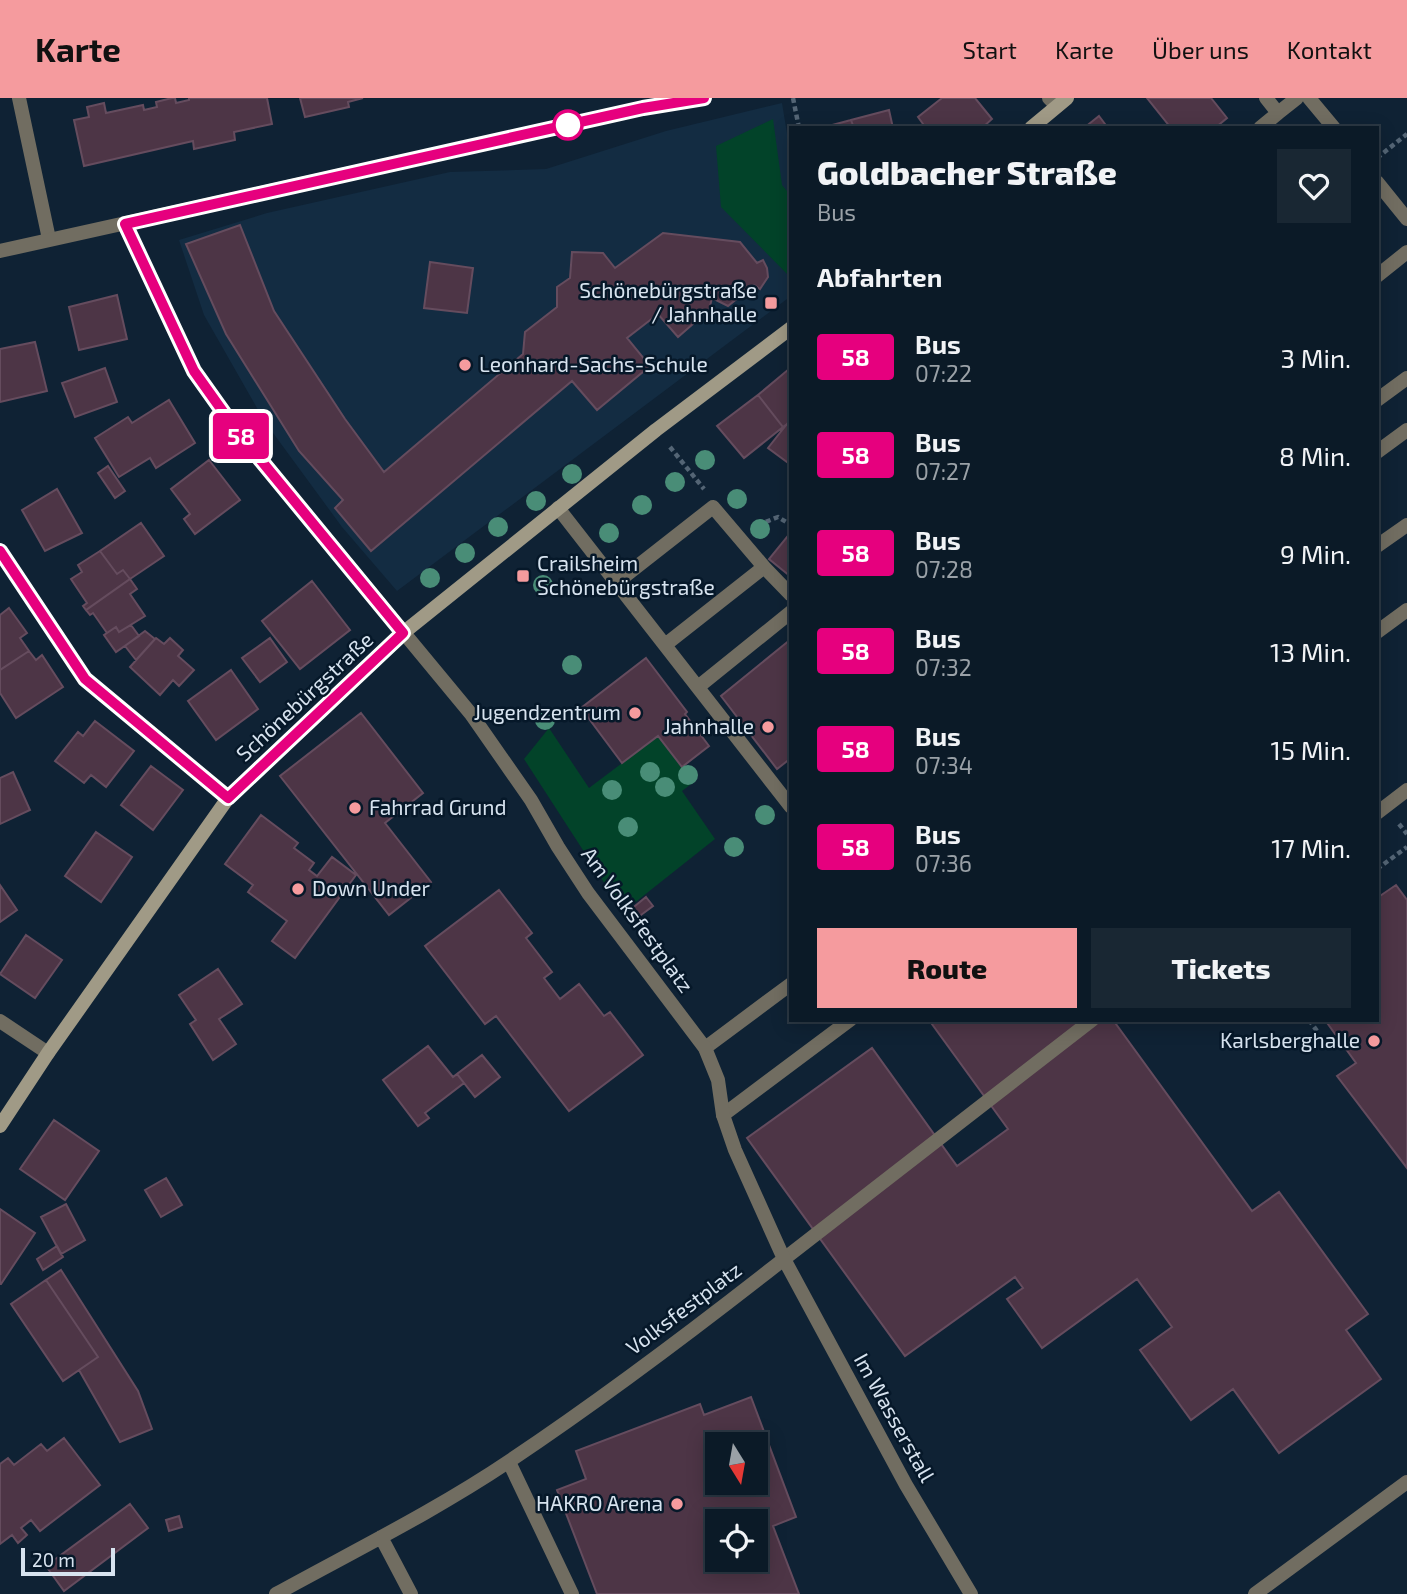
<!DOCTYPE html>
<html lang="de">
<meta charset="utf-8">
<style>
:root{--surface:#0b1a27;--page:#192733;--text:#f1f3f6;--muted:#9aa1a7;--line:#2b3844;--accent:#f59b9e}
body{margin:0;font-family:"Exo 2",sans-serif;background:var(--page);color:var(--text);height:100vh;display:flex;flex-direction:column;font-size:26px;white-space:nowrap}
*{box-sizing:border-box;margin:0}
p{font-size:23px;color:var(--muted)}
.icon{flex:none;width:38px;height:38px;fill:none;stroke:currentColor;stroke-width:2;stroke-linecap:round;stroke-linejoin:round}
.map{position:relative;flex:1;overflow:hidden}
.details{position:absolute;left:789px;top:28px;width:590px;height:896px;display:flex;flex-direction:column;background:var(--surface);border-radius:0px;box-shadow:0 4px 18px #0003,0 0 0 2px var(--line)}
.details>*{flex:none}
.badge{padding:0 14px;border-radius:5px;font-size:24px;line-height:46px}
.needle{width:46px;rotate:169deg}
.fabs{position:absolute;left:705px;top:1334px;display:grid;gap:14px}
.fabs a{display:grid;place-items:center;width:63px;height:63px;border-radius:0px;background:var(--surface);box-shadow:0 4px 18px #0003,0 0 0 2px var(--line);font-size:35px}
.scale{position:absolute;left:21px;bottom:18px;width:94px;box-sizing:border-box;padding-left:7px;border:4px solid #d7e3ef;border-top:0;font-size:19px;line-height:24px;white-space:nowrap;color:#d7e3ef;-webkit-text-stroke:5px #061829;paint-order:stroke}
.map>.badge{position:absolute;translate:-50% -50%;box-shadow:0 0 0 4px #fff}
h2{padding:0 28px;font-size:26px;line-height:63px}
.round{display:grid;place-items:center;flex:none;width:74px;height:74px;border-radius:0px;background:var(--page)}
.summary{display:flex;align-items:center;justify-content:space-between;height:119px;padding:0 28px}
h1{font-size:33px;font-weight:800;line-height:52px}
.action{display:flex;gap:14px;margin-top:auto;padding:14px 28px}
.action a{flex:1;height:80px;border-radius:0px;background:var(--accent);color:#111;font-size:28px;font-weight:800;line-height:80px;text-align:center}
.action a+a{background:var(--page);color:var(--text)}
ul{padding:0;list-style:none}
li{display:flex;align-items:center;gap:21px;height:98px;padding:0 28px}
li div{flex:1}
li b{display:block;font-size:26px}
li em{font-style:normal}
li .badge{min-width:77px;font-weight:700;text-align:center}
header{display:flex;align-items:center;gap:42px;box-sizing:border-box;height:98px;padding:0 35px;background:var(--accent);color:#111}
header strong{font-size:33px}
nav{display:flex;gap:38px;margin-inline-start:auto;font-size:24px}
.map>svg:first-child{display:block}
.built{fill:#132c42}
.green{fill:#024329}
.building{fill:#4d3546;stroke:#654c5e;stroke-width:2;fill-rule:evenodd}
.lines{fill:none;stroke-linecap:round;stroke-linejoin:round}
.path{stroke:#546575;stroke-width:4.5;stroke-dasharray:5 3.5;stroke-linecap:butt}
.service{stroke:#716d61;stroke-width:14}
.minor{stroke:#716d61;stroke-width:14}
.tertiary{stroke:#716d61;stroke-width:14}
.secondary{stroke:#a09a86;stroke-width:14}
.tree{fill:#498d77}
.line-casing{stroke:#fff;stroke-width:16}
.line{stroke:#e6007e;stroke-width:10}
.stop-dot{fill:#fff;stroke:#e6007e;stroke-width:3.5}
.poi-dot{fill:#f59b9e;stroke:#061829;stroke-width:2.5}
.labels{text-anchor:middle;stroke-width:5;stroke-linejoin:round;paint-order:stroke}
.poi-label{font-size:21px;fill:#d7e3ef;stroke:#061829;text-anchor:end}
.street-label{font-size:21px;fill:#d7e3ef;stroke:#061829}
</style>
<header>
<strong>Karte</strong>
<nav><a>Start</a><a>Karte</a><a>Über uns</a><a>Kontakt</a></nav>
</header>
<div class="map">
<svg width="1407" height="1496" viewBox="0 0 1407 1496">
<rect width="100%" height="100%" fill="#0f2234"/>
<!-- built -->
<path class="built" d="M782,5L791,60V198L397,493L342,429L265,324L204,217L179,142L267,115L450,74L546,71L666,33Z"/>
<!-- green -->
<path class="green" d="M773,21L782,87L791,98V180L721,109L716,48Z
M549,630L589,690L658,638L694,684L682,693L715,741L623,814L524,661Z"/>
<!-- building -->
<path class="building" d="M172,0H175L176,5L189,2V0H267L272,26L234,34L235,42L194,51L193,43L84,68L74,22L89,19L87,9L104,5L106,15L143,7L144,12L157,9L156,4Z
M300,0H363L348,4L349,9L305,19Z
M942,0H975L992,21L982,30H926L918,19Z
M1147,0H1211L1227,20L1215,30H1171Z
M889,12L893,30H854L851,22Z
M1099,18L1108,30H1084Z
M851,22L854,30H821Z
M240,127L274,213L345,321L384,374L523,256L525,234L557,209V189L570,180L572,154L603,155L615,170L663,135L740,144L757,165L763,162L767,170L768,179L760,191L754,187L728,208L712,200L709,212L678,239L658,216L627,240L650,268L597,312L572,283L371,453L335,410L343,402L299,353L226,236L186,146Z
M430,164L473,170L467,215L424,210Z
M117,197L127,241L79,252L69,209Z
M35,244L47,293L0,304V251Z
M105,270L117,304L75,319L62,285Z
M789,271L791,323L783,329L758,297Z
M758,297L783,329L744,360L717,328Z
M169,302L195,345L156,370L150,360L119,379L95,340L128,319L132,325Z
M787,326L791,329V367L768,350Z
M209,362L240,402L195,436L184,421L190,416L171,391Z
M108,368L125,393L115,400L98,375Z
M57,391L82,435L45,453L22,412Z
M141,425L164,458L130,481L123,472L117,476L100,453Z
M791,434V479L769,461Z
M100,453L117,476L123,472L130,481L86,512L83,508L87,505L71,481L82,474L78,467Z
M130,481L137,491L130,496L145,518L119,534L116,529L107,535L93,515L90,517L86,512Z
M312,483L350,532L300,571L262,523Z
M9,510L27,535L20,540L29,553L0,572V517Z
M131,527L139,538L116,554L104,537L116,529L119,534Z
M145,533L155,541L136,562L125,548Z
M156,540L164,546L170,540L183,552L178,558L194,572L179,588L173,582L160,597L130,569Z
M270,540L287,564L260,584L242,560Z
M791,541V660L777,671L721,598Z
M29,553L36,562L42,557L63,589L16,620L0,595V572Z
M646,560L687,614L685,616L709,648L682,669L658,638L622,665L581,610Z
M231,572L258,611L216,642L188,603Z
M361,615L423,695L385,725L431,784L389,817L280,678Z
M95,623L134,653L106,689L91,677L84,685L55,663L78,634L83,638Z
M151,668L183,692L153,732L121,707Z
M13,674L30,712L0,726V680Z
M261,717L298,745L294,750L314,765L309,772L317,778L332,759L356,777L295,860L272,843L287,823L248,794L253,787L225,766Z
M96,734L132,759L101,804L65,778Z
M0,787L17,812L0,824Z
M1396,787L1407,802V1070L1337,978L1356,965L1325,922H1377V800Z
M499,792L532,835L526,840L552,874L544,880L560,901L579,886L604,918L610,914L643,957L569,1013L496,918L485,926L425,848Z
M646,799L653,808L637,820L630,812Z
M26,837L62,862L35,900L0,876Z
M218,871L242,906L219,921L236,946L213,962L190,926L196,922L179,897Z
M929,922H1113L1252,1113L1279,1094L1368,1216L1346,1232L1381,1281L1279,1355L1233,1291L1191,1322L1140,1252L1172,1229L1137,1181L1042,1250L1007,1201L1023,1190L1015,1179L905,1258L747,1040L872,950L957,1068L1008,1031Z
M428,948L453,979L457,976L464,985L425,1015L429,1020L418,1028L383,982Z
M482,957L500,979L475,999L457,976Z
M54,1022L99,1053L65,1102L20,1071Z
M166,1080L182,1107L161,1119L145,1092Z
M66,1106L85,1142L61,1156L41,1119Z
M0,1111L35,1135L1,1186H0Z
M57,1148L63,1159L43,1172L37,1161Z
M61,1172L138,1293L152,1331L120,1344L79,1272L98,1259L46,1182Z
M46,1182L98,1259L63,1283L11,1206Z
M751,1299L796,1419L773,1428L799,1496H597L557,1392L586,1381L576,1353L700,1306L704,1317ZM718,1346H756V1384H718ZM718,1423H756V1461H718Z
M64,1340L100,1387L40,1433L31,1422L21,1430L27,1437L18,1445L12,1437L0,1446V1366L8,1360L14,1367L41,1346L47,1353Z
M130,1406L148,1430L64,1493L46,1468Z
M179,1418L182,1429L169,1433L166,1422Z"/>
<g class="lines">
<!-- path -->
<path class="path" d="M793,0L799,30
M1377,60L1407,36
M670,349L704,391
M758,427L778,419L791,427
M1399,726L1407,736
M1377,771L1407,749
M1309,922L1317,933"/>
<!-- service -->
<path class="service" d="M1309,0L1334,30
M1278,15L1297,0
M1260,30L1278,15L1266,0
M1377,84L1407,121
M1377,178L1407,154
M1377,302L1407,280
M1377,354L1407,332
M558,410L791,709
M1377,448L1407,427
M616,485L713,409L764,469
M1377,534L1407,512
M665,547L764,469L791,497
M698,589L791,514
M1377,715L1407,692
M705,950L791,886
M723,1017L850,922
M784,1161L1092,922"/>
<!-- minor -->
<path class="minor" d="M19,0L49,141
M125,126L194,273L236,332L471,616L531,702L558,749L588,795L705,950L718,982L723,1017L735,1052L784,1161L906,1387L971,1496
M0,453L85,581L228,700
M0,923L48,955
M509,1364L572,1496
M381,1439L411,1496
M276,1496C354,1453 437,1412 511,1362C605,1299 695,1231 784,1161
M1255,1496L1407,1384"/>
<!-- tertiary -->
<path class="tertiary" d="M1049,0L1057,8
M0,153L643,10L704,0"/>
<!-- secondary -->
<path class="secondary" d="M1031,30L1067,0
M0,1028L48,955L228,700L403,535L656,332L791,230"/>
</g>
<!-- trees -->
<g class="tree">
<circle cx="705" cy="362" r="10"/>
<circle cx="572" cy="376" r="10"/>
<circle cx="675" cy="384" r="10"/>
<circle cx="737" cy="401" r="10"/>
<circle cx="536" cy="403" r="10"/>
<circle cx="642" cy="407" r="10"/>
<circle cx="498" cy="429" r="10"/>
<circle cx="760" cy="431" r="10"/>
<circle cx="609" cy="435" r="10"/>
<circle cx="465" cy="455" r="10"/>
<circle cx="430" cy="480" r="10"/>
<circle cx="543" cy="487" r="10"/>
<circle cx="572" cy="567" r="10"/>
<circle cx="545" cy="622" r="10"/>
<circle cx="650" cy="674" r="10"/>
<circle cx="688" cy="677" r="10"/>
<circle cx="665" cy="689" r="10"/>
<circle cx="612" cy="692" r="10"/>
<circle cx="765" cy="717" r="10"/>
<circle cx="628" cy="729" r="10"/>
<circle cx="734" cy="749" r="10"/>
</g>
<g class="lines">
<defs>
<path id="line" d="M0,453L85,581L228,700L403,535L236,332L194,273L125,126L643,10L704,0"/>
</defs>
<!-- line casing -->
<use href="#line" class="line-casing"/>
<!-- line -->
<use href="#line" class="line"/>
</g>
<!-- markers -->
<circle class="stop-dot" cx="568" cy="27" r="14"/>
<g class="poi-dot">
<rect x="764" y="198" width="14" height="14" rx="3.5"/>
<circle cx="465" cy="267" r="7"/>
<rect x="516" y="471" width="14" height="14" rx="3.5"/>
<circle cx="635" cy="615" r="7"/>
<circle cx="768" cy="629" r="7"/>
<circle cx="355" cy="710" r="7"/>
<circle cx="298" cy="791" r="7"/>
<circle cx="1374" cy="943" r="7"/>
<circle cx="677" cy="1406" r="7"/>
</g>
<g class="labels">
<!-- poi labels -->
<g class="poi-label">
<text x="757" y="200">Schönebürgstraße<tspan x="757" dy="24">/ Jahnhalle</tspan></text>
<text x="479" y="274" text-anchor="start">Leonhard-Sachs-Schule</text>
<text x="537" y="473" text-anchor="start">Crailsheim<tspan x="537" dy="24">Schönebürgstraße</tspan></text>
<text x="621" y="622">Jugendzentrum</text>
<text x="754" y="636">Jahnhalle</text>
<text x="369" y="717" text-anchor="start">Fahrrad Grund</text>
<text x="312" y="798" text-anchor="start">Down Under</text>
<text x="1360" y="950">Karlsberghalle</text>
<text x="663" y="1413">HAKRO Arena</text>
</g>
<!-- street labels -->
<g class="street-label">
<text transform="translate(305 599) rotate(-43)" y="7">Schönebürgstraße</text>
<text transform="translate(637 822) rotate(54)" y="7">Am Volksfestplatz</text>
<text transform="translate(684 1211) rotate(-37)" y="7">Volksfestplatz</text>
<text transform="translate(894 1320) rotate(61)" y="7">Im Wasserstall</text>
</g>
</g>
</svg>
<div class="fabs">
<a><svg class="needle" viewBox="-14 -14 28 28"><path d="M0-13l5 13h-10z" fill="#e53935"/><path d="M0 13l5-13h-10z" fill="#9aa1a7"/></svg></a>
<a><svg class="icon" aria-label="locate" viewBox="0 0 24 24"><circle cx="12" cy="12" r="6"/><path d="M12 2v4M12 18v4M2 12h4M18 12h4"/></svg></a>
</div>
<div class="scale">20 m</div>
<b class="badge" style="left:241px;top:338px;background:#e6007e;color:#fff">58</b>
<section class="details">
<div class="summary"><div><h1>Goldbacher Straße</h1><p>Bus</p></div><a class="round"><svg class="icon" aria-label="heart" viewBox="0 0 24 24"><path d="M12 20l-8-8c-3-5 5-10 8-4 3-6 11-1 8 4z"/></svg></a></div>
<h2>Abfahrten</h2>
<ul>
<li><span class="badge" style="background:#e6007e;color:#fff">58</span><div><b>Bus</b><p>07:22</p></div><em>3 Min.</em></li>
<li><span class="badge" style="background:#e6007e;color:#fff">58</span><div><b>Bus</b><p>07:27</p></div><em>8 Min.</em></li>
<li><span class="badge" style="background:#e6007e;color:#fff">58</span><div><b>Bus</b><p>07:28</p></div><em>9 Min.</em></li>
<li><span class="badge" style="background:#e6007e;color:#fff">58</span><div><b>Bus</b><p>07:32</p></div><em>13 Min.</em></li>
<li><span class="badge" style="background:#e6007e;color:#fff">58</span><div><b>Bus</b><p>07:34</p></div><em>15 Min.</em></li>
<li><span class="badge" style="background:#e6007e;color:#fff">58</span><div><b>Bus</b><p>07:36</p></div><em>17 Min.</em></li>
</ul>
<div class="action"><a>Route</a><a>Tickets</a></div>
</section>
</div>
